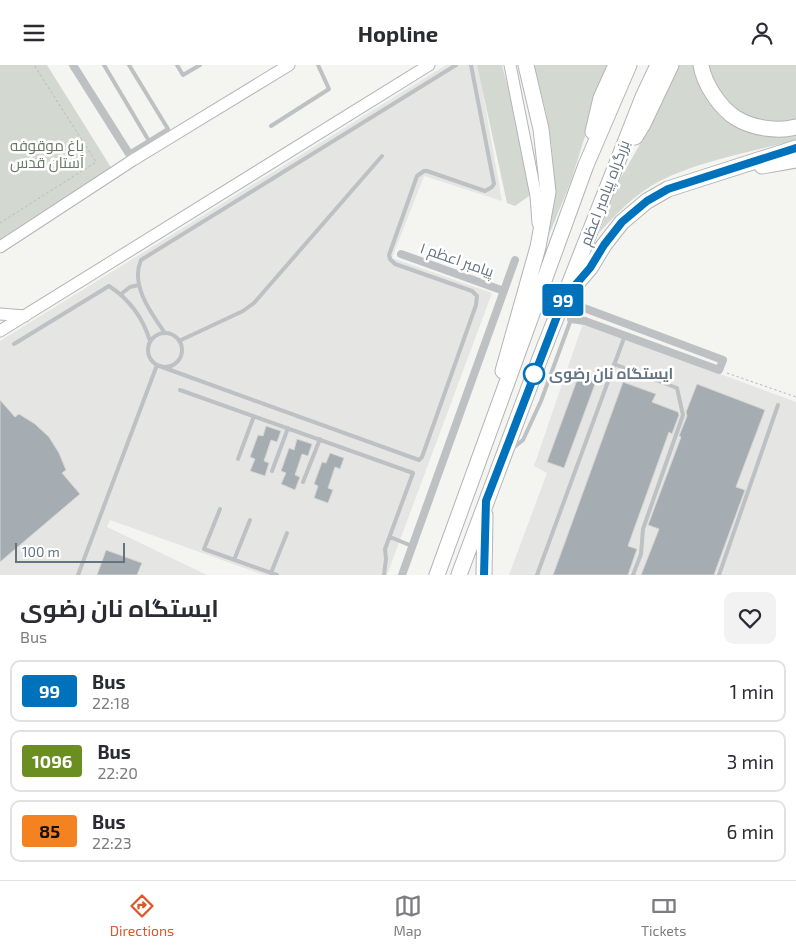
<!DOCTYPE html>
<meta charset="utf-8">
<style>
:root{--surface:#fff;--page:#f2f2f3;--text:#2b2b33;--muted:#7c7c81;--line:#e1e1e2;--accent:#dc5829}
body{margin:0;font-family:"Exo 2",Cairo,sans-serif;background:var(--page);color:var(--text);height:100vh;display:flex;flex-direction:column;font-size:19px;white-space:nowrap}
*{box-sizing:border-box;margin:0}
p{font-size:16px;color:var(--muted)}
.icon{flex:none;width:28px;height:28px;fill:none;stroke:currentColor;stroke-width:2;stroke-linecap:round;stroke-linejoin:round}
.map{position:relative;height:510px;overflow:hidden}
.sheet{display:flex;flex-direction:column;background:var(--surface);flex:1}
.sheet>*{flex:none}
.badge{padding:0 10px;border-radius:4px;font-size:18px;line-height:32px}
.scale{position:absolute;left:15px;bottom:12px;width:110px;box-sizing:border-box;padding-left:5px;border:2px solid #647380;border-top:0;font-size:14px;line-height:18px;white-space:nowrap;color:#647380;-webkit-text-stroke:4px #fff;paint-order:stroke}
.map>.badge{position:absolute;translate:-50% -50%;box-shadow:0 0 0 2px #fff}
.round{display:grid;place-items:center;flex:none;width:52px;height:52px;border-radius:10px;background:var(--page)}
.overview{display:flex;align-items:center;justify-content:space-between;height:85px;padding:0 20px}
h1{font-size:24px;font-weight:700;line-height:38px}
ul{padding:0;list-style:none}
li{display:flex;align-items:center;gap:15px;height:62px;margin:0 10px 8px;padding:0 10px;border:2px solid var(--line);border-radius:10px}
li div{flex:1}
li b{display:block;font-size:19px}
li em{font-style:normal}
li .badge{min-width:55px;font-weight:700;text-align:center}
header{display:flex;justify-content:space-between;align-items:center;height:65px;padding:0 20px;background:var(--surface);font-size:22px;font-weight:700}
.dock{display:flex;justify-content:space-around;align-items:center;height:70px;border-top:1px solid var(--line);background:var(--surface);font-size:14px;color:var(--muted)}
.dock a{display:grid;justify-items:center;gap:2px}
.dock .on{color:var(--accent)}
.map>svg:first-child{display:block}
.built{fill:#e5e6e4}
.green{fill:#d3d9d0}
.building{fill:#a6adb2;stroke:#d5d5d3}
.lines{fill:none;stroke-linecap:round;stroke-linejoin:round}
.secondary-casing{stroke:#b2b6ba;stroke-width:13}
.highway-casing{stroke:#b2b5b8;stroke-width:17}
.path{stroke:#b7babc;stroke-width:1;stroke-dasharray:2.5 2.5;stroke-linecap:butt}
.lane{stroke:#bdc1c4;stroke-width:4}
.street{stroke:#bdc1c4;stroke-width:8}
.secondary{stroke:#fff;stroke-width:11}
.highway{stroke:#fff;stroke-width:15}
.line-casing{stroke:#fff;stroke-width:11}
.line{stroke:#0072bc;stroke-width:8}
.stop-dot{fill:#fff;stroke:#0072bc;stroke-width:2.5}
.labels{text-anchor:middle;stroke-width:5;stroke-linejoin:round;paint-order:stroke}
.park-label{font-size:15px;fill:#667863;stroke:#fff}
.street-label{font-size:15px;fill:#647380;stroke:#fff}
.stop-label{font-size:15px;font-weight:bold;fill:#647380;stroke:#fff;text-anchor:start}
</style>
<header><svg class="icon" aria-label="menu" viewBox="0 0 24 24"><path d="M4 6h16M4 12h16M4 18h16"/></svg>Hopline<svg class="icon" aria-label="person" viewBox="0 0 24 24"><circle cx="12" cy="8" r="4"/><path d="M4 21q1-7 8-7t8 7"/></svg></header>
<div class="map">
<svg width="796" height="510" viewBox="0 0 796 510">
<rect width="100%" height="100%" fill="#f4f4f0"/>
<!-- built -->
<path class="built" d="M446,0H478L502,136L424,111L392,193L492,228L387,510H264L110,455L107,462L207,510H0V276Z
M583,258L796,337V510H509L547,408L534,401Z"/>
<!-- green -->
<path class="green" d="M0,0H47L112,104L0,175Z
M477,0H502L515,48L532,129L515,141L507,138Z
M534,0H610L601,20L571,116L549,170C554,139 555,108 551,76C548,51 540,25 534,0Z
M679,0H693L703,26L721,50L796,68V75C752,87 701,95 660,116C636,128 617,148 599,168L619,116L651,60Z
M708,0H796V56L767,58L738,47L718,26L709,7Z"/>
<!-- building -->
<path class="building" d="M581,304L598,311L564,403L547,397Z
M623,317L656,329L652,337L678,347L679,350L672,369L669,367L628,481L637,484L628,510H553Z
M697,319L765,345L736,422L745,425L714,510H641L659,464L648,460L681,372L679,371L687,351L686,347Z
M0,335L15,352L19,349L35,359L49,372L59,388L66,405L62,408L80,429L0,497Z
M266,361L281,366L277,377L271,375L264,396L269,398L265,411L250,406L255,394L250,392L258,370L263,371Z
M297,374L312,379L308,391L302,389L295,410L300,412L295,425L281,419L286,408L281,406L289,383L294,385Z
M330,388L344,393L340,404L335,402L328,423L333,425L328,438L314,433L318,421L314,419L322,397L326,398Z
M106,485L142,498L137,510H97Z"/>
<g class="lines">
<defs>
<path id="secondary" d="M510,0L536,131L538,158
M0,182L133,95L289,0
M0,249L25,251
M0,266L429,0"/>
<path id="highway" d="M701,0C704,19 720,43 736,53C752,63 778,67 796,62
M593,67L601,33L616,0
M635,72L643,59L671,0
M762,101L796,95
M573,223L590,203L604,180L622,157L647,136L668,124L796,83
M503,306L538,182L548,127L541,64L526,0
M437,510L586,100L629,0
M459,510L539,296L643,32L658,0
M484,510L485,450"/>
</defs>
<!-- secondary casing -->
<use href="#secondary" class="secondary-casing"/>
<!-- highway casing -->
<use href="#highway" class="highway-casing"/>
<!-- path -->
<path class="path" d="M0,158L96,97L34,0
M727,308L796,332"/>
<!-- lane -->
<path class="lane" d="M104,0L149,76
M129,0L168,64L129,88
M177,0L183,10L200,0
M271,61L329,24L318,0
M121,229L130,222L139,220
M165,268C151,248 130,220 141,195L456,0
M148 285a17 17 0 1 1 34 0a17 17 0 1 1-34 0Z
M179,276L243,246L254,238L382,91
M14,279L109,221C129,234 143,253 150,276
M614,299L677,323L683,350L643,464L641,489L633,510
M162,302L419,395L422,392L476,240L477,231L472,226L395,199L390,194L389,190L417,111L424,106H427L485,126L492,122L494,119L471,0
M180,325L413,408L385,484L386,494L384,510
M513,383L523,375L541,336L584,219
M238,394L254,351
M272,406L288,363
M303,417L320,374
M220,444L204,484L277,510
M390,472L412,481
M234,495L250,455
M271,508L287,468
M78,510L157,300
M537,510L624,273
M719,510L778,340"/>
<!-- street -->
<path class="street" d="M73,0L133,95
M401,189L504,226
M571,254L585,256L719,305L723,295L576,240
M402,510L515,195"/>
<!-- secondary -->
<use href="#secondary" class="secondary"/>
<!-- highway -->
<use href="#highway" class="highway"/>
</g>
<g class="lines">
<defs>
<path id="line" d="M484,510L486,436L564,233L590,203L604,180L622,157L647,136L668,124L796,83"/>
</defs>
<!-- line casing -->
<use href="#line" class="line-casing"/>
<!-- line -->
<use href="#line" class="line"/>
</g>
<!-- markers -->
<circle class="stop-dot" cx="534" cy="309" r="10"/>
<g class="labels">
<!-- park labels -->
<g class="park-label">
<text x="47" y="86">باغ موقوفه<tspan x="47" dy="17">آستان قدس</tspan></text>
</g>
<!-- street labels -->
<g class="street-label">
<text transform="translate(605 128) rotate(-69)" y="5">بزرگراه پیامبر اعظم</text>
<text transform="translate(457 195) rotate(19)" y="5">پیامبر اعظم ۱</text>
</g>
<!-- stop labels -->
<g class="stop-label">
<text x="549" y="314">ایستگاه نان رضوی</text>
</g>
</g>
</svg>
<div class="scale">100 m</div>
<b class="badge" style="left:563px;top:235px;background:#0072bc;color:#fff">99</b>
</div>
<section class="sheet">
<div class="overview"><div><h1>ایستگاه نان رضوی</h1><p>Bus</p></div><a class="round"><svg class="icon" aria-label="heart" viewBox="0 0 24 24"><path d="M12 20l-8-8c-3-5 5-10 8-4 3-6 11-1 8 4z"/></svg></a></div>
<ul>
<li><span class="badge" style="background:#0072bc;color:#fff">99</span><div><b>Bus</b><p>22:18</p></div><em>1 min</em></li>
<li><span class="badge" style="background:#6b8e23;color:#fff">1096</span><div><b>Bus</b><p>22:20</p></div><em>3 min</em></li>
<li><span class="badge" style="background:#f58220;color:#111">85</span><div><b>Bus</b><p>22:23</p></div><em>6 min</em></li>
</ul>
</section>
<nav class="dock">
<a class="on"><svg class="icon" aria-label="directions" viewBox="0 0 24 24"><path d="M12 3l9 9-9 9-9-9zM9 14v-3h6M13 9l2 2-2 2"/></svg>Directions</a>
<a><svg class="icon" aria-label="map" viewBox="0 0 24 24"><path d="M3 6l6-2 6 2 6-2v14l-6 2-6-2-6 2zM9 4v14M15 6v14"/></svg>Map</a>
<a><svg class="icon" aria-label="tickets" viewBox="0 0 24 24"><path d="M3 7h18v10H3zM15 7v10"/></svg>Tickets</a>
</nav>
